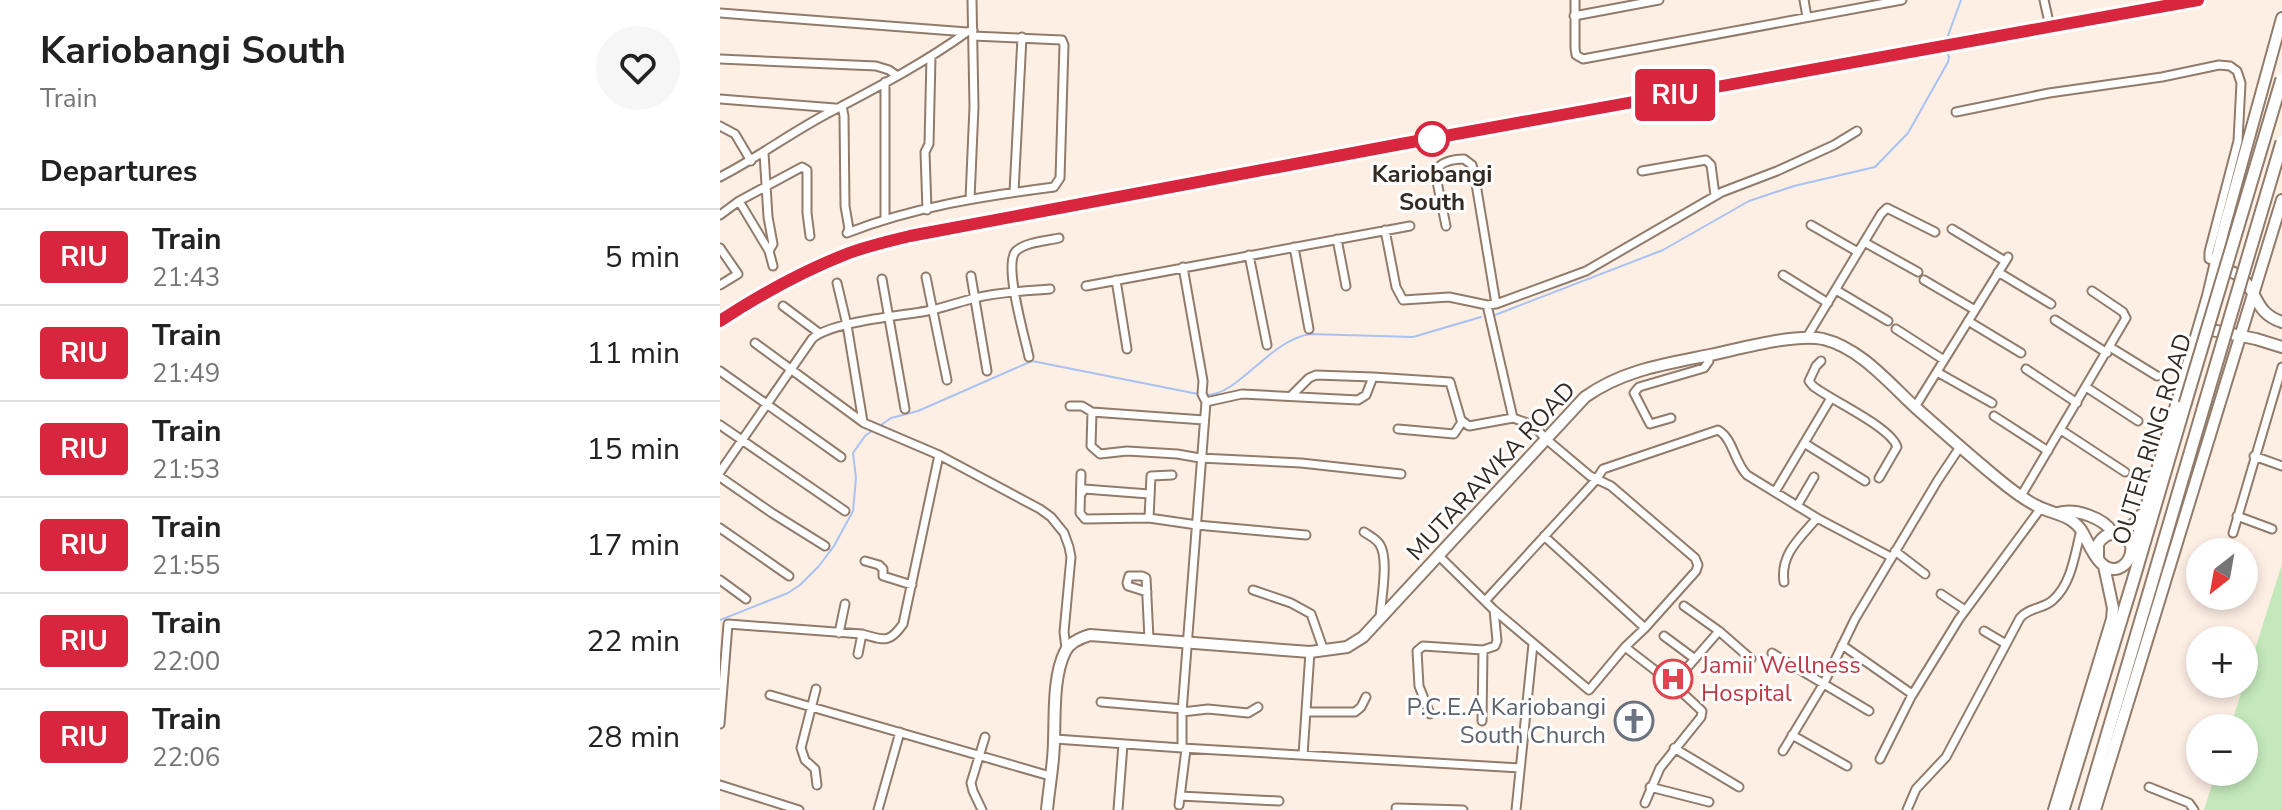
<!DOCTYPE html>
<meta charset="utf-8">
<style>
:root{--surface:#fff;--page:#f6f6f6;--text:#222;--muted:#767676;--line:#e0e0e0}
body{margin:0;font-family:"Nunito Sans",sans-serif;background:var(--page);color:var(--text);height:100vh;display:flex;flex-direction:column;font-size:30px;white-space:nowrap}
*{box-sizing:border-box;margin:0}
p{font-size:26px;color:var(--muted)}
.icon{flex:none;width:44px;height:44px;fill:none;stroke:currentColor;stroke-width:2;stroke-linecap:round;stroke-linejoin:round}
.map{position:relative;flex:1;overflow:hidden}
.side{display:flex;flex-direction:column;background:var(--surface);width:720px}
.side>*{flex:none}
.badge{padding:0 16px;border-radius:6px;font-size:28px;line-height:52px}
.needle{width:52px;rotate:211deg}
.tools{position:absolute;left:1466px;top:538px;display:grid;gap:16px}
.tools a{display:grid;place-items:center;width:72px;height:72px;border-radius:50%;background:var(--surface);box-shadow:0 4px 12px #0003;font-size:40px}
.map>.badge{position:absolute;translate:-50% -50%;box-shadow:0 0 0 4px #fff}
h2{padding:0 40px;font-size:30px;line-height:72px}
.round{display:grid;place-items:center;flex:none;width:84px;height:84px;border-radius:42px;background:var(--page)}
.headline{display:flex;align-items:center;justify-content:space-between;height:136px;padding:0 40px}
h1{font-size:38px;font-weight:700;line-height:60px}
ul{padding:0;list-style:none}
li{display:flex;align-items:center;gap:24px;height:96px;padding:0 40px;border-top:2px solid var(--line)}
li div{flex:1}
li b{display:block;font-size:30px}
li em{font-style:normal}
li .badge{min-width:88px;font-weight:700;text-align:center}
main{display:flex;flex:1;min-height:0}
.map>svg:first-child{display:block}
.green{fill:#c4e8bc}
.lines{fill:none;stroke-linecap:round;stroke-linejoin:round}
.stream{stroke:#a7c2f3;stroke-width:2}
.street-casing{stroke:#917b6b;stroke-width:11}
.secondary-casing{stroke:#917b6b;stroke-width:14}
.primary-casing{stroke:#917b6b;stroke-width:15}
.street{stroke:#fff;stroke-width:7}
.secondary{stroke:#fff;stroke-width:10}
.primary{stroke:#fff;stroke-width:11}
.rail{stroke:#5e544c;stroke-width:2;stroke-dasharray:16 8;stroke-linecap:butt}
.primary-bridge-casing{stroke:#917b6b;stroke-width:15;stroke-linecap:butt}
.primary-bridge{stroke:#fff;stroke-width:11}
.line-casing{stroke:#fff;stroke-width:18}
.line{stroke:#d7263d;stroke-width:12}
.stop-dot{fill:#fff;stroke:#d7263d;stroke-width:4}
.labels{text-anchor:middle;stroke-width:6;stroke-linejoin:round;paint-order:stroke}
.stop-label{font-size:24px;font-weight:bold;fill:#332a23;stroke:#fff}
.street-label{font-size:24px;fill:#332a23;stroke:#fff}
.health-label{font-size:24px;fill:#be3a42;stroke:#fff;text-anchor:start}
.worship-label{font-size:24px;fill:#5b616d;stroke:#fff;text-anchor:end}
</style>
<main>
<section class="side">
<div class="headline"><div><h1>Kariobangi South</h1><p>Train</p></div><a class="round"><svg class="icon" aria-label="heart" viewBox="0 0 24 24"><path d="M12 20l-8-8c-3-5 5-10 8-4 3-6 11-1 8 4z"/></svg></a></div>
<h2>Departures</h2>
<ul>
<li><span class="badge" style="background:#d7263d;color:#fff">RIU</span><div><b>Train</b><p>21:43</p></div><em>5 min</em></li>
<li><span class="badge" style="background:#d7263d;color:#fff">RIU</span><div><b>Train</b><p>21:49</p></div><em>11 min</em></li>
<li><span class="badge" style="background:#d7263d;color:#fff">RIU</span><div><b>Train</b><p>21:53</p></div><em>15 min</em></li>
<li><span class="badge" style="background:#d7263d;color:#fff">RIU</span><div><b>Train</b><p>21:55</p></div><em>17 min</em></li>
<li><span class="badge" style="background:#d7263d;color:#fff">RIU</span><div><b>Train</b><p>22:00</p></div><em>22 min</em></li>
<li><span class="badge" style="background:#d7263d;color:#fff">RIU</span><div><b>Train</b><p>22:06</p></div><em>28 min</em></li>
</ul>
</section>
<div class="map">
<svg width="1562" height="810" viewBox="0 0 1562 810">
<rect width="100%" height="100%" fill="#feefe5"/>
<!-- green -->
<path class="green" d="M1562,564V810H1484L1496,772H1524V728H1510Z"/>
<g class="lines">
<!-- stream -->
<path class="stream" d="M1226,41L1241,0
M775,315L943,250L1029,201L1074,186L1155,167L1188,133L1228,62L1229,57L1226,50
M485,395C519,396 548,341 590,334L693,337L761,317
M158,427L171,418L198,411L312,361L478,394
M0,620L68,593L80,585L99,566L114,546L133,511L136,478L133,453L145,436L153,430"/>
<defs>
<path id="street" d="M855,0V48L856,55L863,59L1182,0
M1084,0L1087,17
M1324,0L1329,22
M0,13L247,32
M854,16L939,0
M0,59L156,66L169,70L176,75
M0,99L115,108
M122,106L124,116L125,206L129,229L127,233C193,207 264,196 334,187L340,178L344,45L342,40L253,36
M1236,112L1329,93L1442,77L1499,65L1510,66L1517,71L1521,83L1518,141L1489,252V259L1497,262
M0,126L15,134L31,161
M44,153L48,217L53,244L49,251
M922,171L986,160L991,165L995,195
M0,177C41,156 77,128 118,108C162,85 207,61 247,32L253,30
M294,192L302,37
M250,199L254,107L252,0
M19,201L49,251L53,266
M207,210L205,152L209,144L211,57
M0,215L19,201L82,167L87,170V213L90,236
M165,218V82
M1091,225L1138,252
M726,226L715,172C720,162 733,159 744,159L752,165L754,172L776,304
M1232,229L1285,261
M665,230L676,287L683,300L729,297L767,305L776,304L866,271L1002,192L1057,171L1114,145L1137,131
M617,239L626,286
M1144,242L1198,272
M574,247L589,329
M0,248L18,274L0,285
M529,255L547,345
M1278,272L1331,304
M1063,275L1108,303
M251,276L267,371
M206,277L227,380
M162,279L185,409
M396,280L407,349
M1204,280L1255,310
M117,283L127,325L143,422
M366,286L690,226
M1116,290L1168,321
M63,306L99,333
M1335,320L1387,353
M1248,321L1301,353
M1176,329L1224,360
M1087,337L1161,214L1167,208L1215,232
M35,343L144,423L219,455L320,509L331,517L344,533L349,547L351,557L344,632L346,648
M1390,347L1437,376
M309,357C305,338 283,264 296,251C306,242 326,241 339,238
M1101,361L1096,366L1089,381L1093,386C1112,401 1171,427 1177,447L1159,478
M1306,369L1357,403
M0,371L121,457
M1217,372L1272,403
M1366,387L1418,421
M571,396L589,378L596,375L653,377
M486,402L522,394L638,400L646,395L653,377L730,382L741,420L749,426L793,418
M350,406H362L372,412L484,420
M1195,407L1288,257
M372,412L371,446L380,454L407,451L457,454L480,458L581,463L681,474
M1274,416L1328,451
M951,418L930,424L914,393L919,387L984,368L989,361L988,355
M0,425L125,511
M678,429L734,434L742,422
M1341,430L1405,472
M1084,443L1145,481
M1534,456L1562,466
M0,472L92,339C109,322 180,316 207,311C223,308 239,302 255,298C279,292 305,291 330,289
M361,474L360,513L365,519L429,518L477,525L586,535
M0,477L52,513L105,546
M1055,492L1111,398
M362,493L364,489L429,494
M1301,496L1406,318L1403,312L1372,291
M1077,506L1094,477
M1517,516L1552,529
M429,518L431,476L452,475
M0,528L69,576
M644,532C650,536 657,539 660,545C669,559 661,601 660,618
M1513,533L1562,367
M824,536L925,628
M1175,551L1205,574
M719,556L774,610L869,690L905,647L925,628L976,571L978,565L975,558L891,486L870,476L826,439L813,425L793,418L767,305
M145,561L159,565L163,569V576L192,585
M0,580L26,599
M1064,582C1060,554 1080,538 1097,518
M533,590L571,603L591,614L604,651
M427,592L408,586L407,583L409,576H422L426,578L429,639
M1221,594L1245,610
M765,601L876,480L883,469L998,430C1013,438 1014,462 1027,475L1097,518L1171,557
M964,606L999,631
M1264,631L1286,644
M119,633L125,604
M944,636L975,659
M1122,645L1192,694
M905,647L953,684L982,711L981,717L940,768L925,803
M1052,653L1149,711
M138,654L142,634C164,640 169,644 183,624L219,455
M953,684L999,631L1031,659
M96,689L81,748L85,760L95,769L97,785
M50,695L330,776
M381,702L463,709
M462,712L488,709L528,713L538,707
M586,712H635L641,707L646,697
M710,714L699,686L697,651L703,646L763,650L775,646L777,641L774,610
M762,721L763,650
M0,724L8,624L142,634
M1072,735L1127,766
M335,739L462,748L800,768
M462,748V712L486,402L482,394L483,381L463,267
M954,748L1019,787
M1063,751L1104,683L1135,619L1218,480L1240,447
M583,755L590,652
M1160,759L1191,697L1239,619L1321,508
M0,785L79,810
M930,787L989,802
M1429,787L1469,803L1474,810
M460,796L559,801
M459,805L466,749
M676,808L743,810
M158,810L180,732
M262,810L253,791L251,783L265,737
M398,810L403,744
M796,810L813,644
M1187,810L1196,789L1226,757L1300,618C1309,607 1324,609 1333,600C1352,583 1355,553 1361,530"/>
<path id="secondary" d="M1497,267C1506,270 1516,272 1522,278C1539,295 1535,313 1562,322
M1482,328L1536,339L1562,347
M1338,513C1356,508 1384,518 1393,533
M1398,533L1414,524L1421,515
M1413,552L1488,296L1503,232L1562,18
M327,810C329,787 334,763 334,740C335,714 333,676 345,652C349,643 360,638 370,635L590,652L627,647L643,637L865,397C903,370 945,364 990,355C1019,349 1075,333 1103,339C1140,348 1168,382 1195,407C1222,431 1249,455 1277,478C1289,488 1303,499 1317,506C1334,515 1352,514 1363,533C1369,544 1372,554 1381,563C1396,578 1414,562 1411,545C1403,530 1387,530 1378,544V559
M1334,810L1392,619L1393,608L1384,566
M1375,810L1562,200"/>
<path id="primary" d="M1343,810L1413,581L1465,404
M1365,810L1483,409"/>
</defs>
<!-- street casing -->
<use href="#street" class="street-casing"/>
<!-- secondary casing -->
<use href="#secondary" class="secondary-casing"/>
<!-- primary casing -->
<use href="#primary" class="primary-casing"/>
<!-- street -->
<use href="#street" class="street"/>
<!-- secondary -->
<use href="#secondary" class="secondary"/>
<!-- primary -->
<use href="#primary" class="primary"/>
<!-- rail -->
<path class="rail" d="M0,321C42,294 86,266 135,251C153,245 172,241 190,236L712,139L1478,0"/>
<defs>
<path id="primary-bridge" d="M1465,404L1562,79
M1483,409L1562,142"/>
</defs>
<!-- primary-bridge casing -->
<use href="#primary-bridge" class="primary-bridge-casing"/>
<!-- primary-bridge -->
<use href="#primary-bridge" class="primary-bridge"/>
</g>
<g class="lines">
<defs>
<path id="line" d="M0,321C41,294 83,271 129,253C148,246 170,241 190,236L681,144L1478,0"/>
</defs>
<!-- line casing -->
<use href="#line" class="line-casing"/>
<!-- line -->
<use href="#line" class="line"/>
</g>
<!-- icons -->
<defs>
<symbol id="hospital-ring" viewBox="-11 -11 22 22"><circle r="9.5" fill="#fff" stroke="#e0444e" stroke-width="1.5"/><path d="M-5-5h3v3.5h4V-5h3V5h-3V1.5h-4V5h-3Z" fill="#e0444e"/></symbol>
<symbol id="church-ring" viewBox="-11 -11 22 22"><circle r="9.5" fill="#fff" stroke="#6b7280" stroke-width="1.5"/><path d="M-1.2-6h2.4v3.5h3.3v2.4h-3.3V6h-2.4V-.1h-3.3v-2.4h3.3Z" fill="#6b7280"/></symbol>
</defs>
<g fill-rule="evenodd">
<use href="#hospital-ring" x="931" y="657" width="44" height="44"/>
<use href="#church-ring" x="892" y="699" width="44" height="44"/>
</g>
<!-- markers -->
<circle class="stop-dot" cx="712" cy="139" r="16"/>
<g class="labels">
<!-- stop labels -->
<g class="stop-label">
<text x="712" y="182">Kariobangi<tspan x="712" dy="28">South</tspan></text>
</g>
<!-- street labels -->
<g class="street-label">
<text transform="translate(1432 439) rotate(-73)" y="8">OUTER RING ROAD</text>
<text transform="translate(771 471) rotate(-47)" y="8">MUTARAWKA ROAD</text>
</g>
<!-- health labels -->
<g class="health-label">
<text x="981" y="673">Jamii Wellness<tspan x="981" dy="28">Hospital</tspan></text>
</g>
<!-- worship labels -->
<g class="worship-label">
<text x="886" y="715">P.C.E.A Kariobangi<tspan x="886" dy="28">South Church</tspan></text>
</g>
</g>
</svg>
<div class="tools">
<a><svg class="needle" viewBox="-14 -14 28 28"><path d="M0-13l5 13h-10z" fill="#e53935"/><path d="M0 13l5-13h-10z" fill="#767676"/></svg></a>
<a>+</a>
<a>−</a>
</div>
<b class="badge" style="left:955px;top:95px;background:#d7263d;color:#fff">RIU</b>
</div>
</main>
